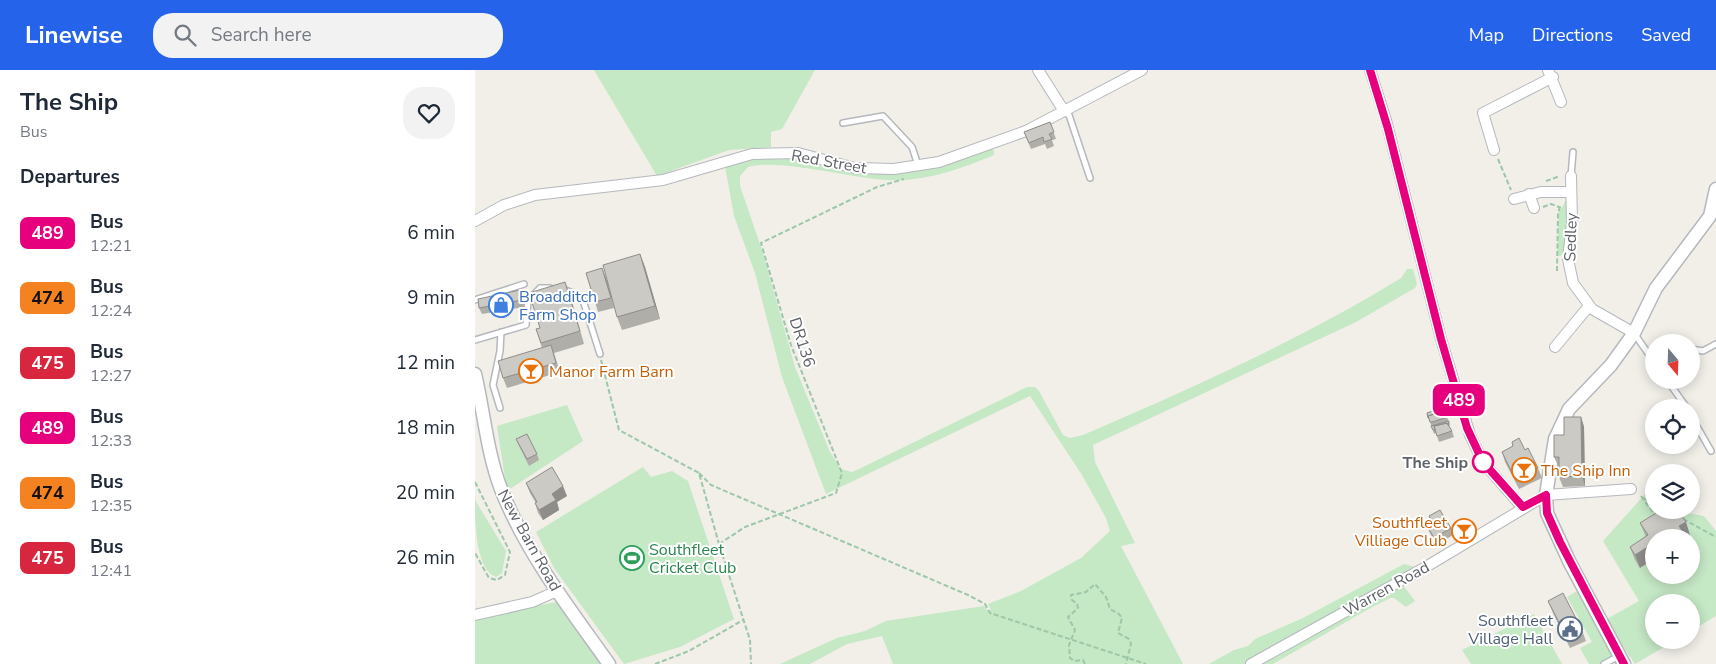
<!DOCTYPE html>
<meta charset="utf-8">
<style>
:root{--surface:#fff;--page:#f2f2f3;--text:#1f2937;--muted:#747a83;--accent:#2563eb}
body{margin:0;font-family:"Nunito Sans",sans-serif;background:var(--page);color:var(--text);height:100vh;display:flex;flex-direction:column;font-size:19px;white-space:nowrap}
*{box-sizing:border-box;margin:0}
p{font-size:16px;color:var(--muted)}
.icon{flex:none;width:28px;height:28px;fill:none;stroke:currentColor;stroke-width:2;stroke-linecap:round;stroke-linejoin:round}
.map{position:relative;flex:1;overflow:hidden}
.panel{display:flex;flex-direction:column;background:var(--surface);width:475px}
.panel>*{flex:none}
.badge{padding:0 10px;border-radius:8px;font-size:18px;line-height:32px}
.needle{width:32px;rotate:161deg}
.controls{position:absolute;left:1170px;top:264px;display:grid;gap:10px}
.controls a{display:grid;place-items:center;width:55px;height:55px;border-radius:50%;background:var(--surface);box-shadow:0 2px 12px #0003;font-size:25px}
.map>.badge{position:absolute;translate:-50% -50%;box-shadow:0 0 0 2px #fff}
h2{padding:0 20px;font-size:19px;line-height:45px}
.round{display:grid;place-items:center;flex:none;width:52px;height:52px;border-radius:20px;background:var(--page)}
.headline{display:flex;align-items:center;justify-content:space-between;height:85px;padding:0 20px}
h1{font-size:24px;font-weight:700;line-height:38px}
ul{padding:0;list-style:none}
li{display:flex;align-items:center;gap:15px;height:65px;padding:0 20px}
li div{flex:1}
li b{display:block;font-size:19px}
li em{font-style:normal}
li .badge{min-width:55px;font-weight:700;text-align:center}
header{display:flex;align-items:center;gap:30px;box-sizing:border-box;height:70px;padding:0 25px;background:var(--accent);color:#fff}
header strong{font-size:24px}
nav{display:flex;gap:28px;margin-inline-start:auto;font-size:18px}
.search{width:350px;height:45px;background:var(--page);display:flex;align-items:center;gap:12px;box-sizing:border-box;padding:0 18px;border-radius:20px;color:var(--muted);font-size:19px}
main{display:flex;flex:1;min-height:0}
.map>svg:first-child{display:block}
.green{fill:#c5e8c5;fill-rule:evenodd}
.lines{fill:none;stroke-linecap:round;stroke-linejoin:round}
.service-casing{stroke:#b5b8bc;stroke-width:8}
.minor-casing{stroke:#b5b8bc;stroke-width:12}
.tertiary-casing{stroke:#b5b8bc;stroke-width:15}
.path{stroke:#9cc7a9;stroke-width:2;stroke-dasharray:5 2.5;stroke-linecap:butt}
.service{stroke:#fff;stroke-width:5}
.minor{stroke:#fff;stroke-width:10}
.tertiary{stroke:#fff;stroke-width:12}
.wall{fill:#afaea9}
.shaded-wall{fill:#8f8d8a}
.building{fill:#cccac5;stroke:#8f8d8a}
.line-casing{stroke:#fff;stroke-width:11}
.line{stroke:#e6007e;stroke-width:8}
.stop-dot{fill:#fff;stroke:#e6007e;stroke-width:2.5}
.labels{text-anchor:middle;stroke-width:4;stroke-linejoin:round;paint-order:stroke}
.street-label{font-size:16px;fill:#5f6368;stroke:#fff}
.shop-label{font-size:16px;fill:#366cbe;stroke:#fff;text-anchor:start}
.food-label{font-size:16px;fill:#c56008;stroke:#fff;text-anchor:start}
.stop-label{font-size:16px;font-weight:bold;fill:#5f6368;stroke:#fff;text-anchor:end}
.leisure-label{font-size:16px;fill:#27864d;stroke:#fff;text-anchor:start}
.service-label{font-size:16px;fill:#4e5e75;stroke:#fff;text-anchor:end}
</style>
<header>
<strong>Linewise</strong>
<div class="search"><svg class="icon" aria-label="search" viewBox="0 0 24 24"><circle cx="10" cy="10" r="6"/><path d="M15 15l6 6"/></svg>Search here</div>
<nav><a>Map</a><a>Directions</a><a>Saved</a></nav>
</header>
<main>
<section class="panel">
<div class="headline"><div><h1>The Ship</h1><p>Bus</p></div><a class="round"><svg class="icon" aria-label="heart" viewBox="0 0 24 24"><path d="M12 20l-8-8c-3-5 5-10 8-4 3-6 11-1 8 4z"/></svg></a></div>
<h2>Departures</h2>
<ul>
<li><span class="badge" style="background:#e6007e;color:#fff">489</span><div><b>Bus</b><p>12:21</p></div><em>6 min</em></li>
<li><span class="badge" style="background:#f58220;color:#111">474</span><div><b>Bus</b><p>12:24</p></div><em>9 min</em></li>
<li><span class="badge" style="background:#d7263d;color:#fff">475</span><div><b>Bus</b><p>12:27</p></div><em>12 min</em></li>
<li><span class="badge" style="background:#e6007e;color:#fff">489</span><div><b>Bus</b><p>12:33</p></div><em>18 min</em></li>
<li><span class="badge" style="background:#f58220;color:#111">474</span><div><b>Bus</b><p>12:35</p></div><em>20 min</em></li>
<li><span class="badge" style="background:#d7263d;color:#fff">475</span><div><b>Bus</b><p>12:41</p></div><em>26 min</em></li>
</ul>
</section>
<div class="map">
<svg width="1241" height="594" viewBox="0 0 1241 594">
<rect width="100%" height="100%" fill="#f1efe8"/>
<!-- green -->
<path class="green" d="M119,0H340L307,59L296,62V77L254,80L182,106Z
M518,77L519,85C485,99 450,112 412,110C375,108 304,88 273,97L265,106V116L288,183L320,297L355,382L366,399L377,402L384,399L552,317H560L564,321L588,365L595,368L608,365C717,318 825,270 926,208L932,199H938L942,214L940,218L881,252L618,375L620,392L660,473L646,476L708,594H418L407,566L372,574L335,594H305L362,568L390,561L411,551L509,536L513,541L516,540L513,534L546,521L606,488L635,461L631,448L607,405L555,326L351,424L307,307L280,203L259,146L250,96L271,87L319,85L397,101Z
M1091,130L1093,154L1089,185L1082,186L1084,142Z
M92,335L108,371L32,421L22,356Z
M168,397L176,407L197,401L213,411L259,549L205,577L149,594L79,498L61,462Z
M1171,423L1179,428V440H1195L1229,446L1241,461V546L1216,561V532H1179V570H1201L1160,594L1130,550L1164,531L1128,471ZM1170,466L1216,468V505H1179V489L1165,498L1178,478Z
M0,430L31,481L27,503L21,507C0,499 0,450 0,430Z
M929,494L943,498L772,594H734L759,580L773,576L780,569L828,548Z
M927,514L940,531L931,537L919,528H915L890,541L798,594H778Z
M1102,521L1138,586L1124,594H1114L1105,578L1117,572L1092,527Z
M82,532L128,594H0V547Z
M1059,544L1087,594H996L987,580Z"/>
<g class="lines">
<defs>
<path id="service" d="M589,42L594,45L615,108
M368,53L408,46L437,77L443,95
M1096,106L1098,82
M88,219L107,227L125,284
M0,230L49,214
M1159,263L1179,292
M0,270L51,255L53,231L65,218H75
M1216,279L1228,281L1241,274
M1192,310L1212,338
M25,338L18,315L25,281L26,262
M1216,346L1236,381
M1129,594L1144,586"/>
<path id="minor" d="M563,0L589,41
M895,0L911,50L966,269L995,365L1008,392L1047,437
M1073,0L1086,32
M1019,80L1008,43L1078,7
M1096,106L1097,153L1093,189L1098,213L1117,239L1159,263
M1054,124L1059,138
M1039,129L1066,122H1095
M0,151L29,135L60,125L188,110L277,84L323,83L380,98L419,99L464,92L551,61L667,0
M1080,277L1114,236
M0,545L57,532L82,521
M776,594L949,498L1071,425L1156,419"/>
<path id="tertiary" d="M0,304C9,342 12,383 26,419C51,483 95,539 134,594
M1149,594L1095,493L1072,443L1071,425L1080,369L1094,339L1136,295L1159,263L1181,218L1235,146L1241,119"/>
</defs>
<!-- service casing -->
<use href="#service" class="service-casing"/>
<!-- minor casing -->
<use href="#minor" class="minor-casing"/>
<!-- tertiary casing -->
<use href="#tertiary" class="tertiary-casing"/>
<!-- path -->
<path class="path" d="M1023,89L1036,120
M1071,111L1085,106
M1068,137L1076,134L1084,137
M1082,201L1083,143L1086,134
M126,290L144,360L224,403L244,474L275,570L276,594
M224,403L236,415L493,525L510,534L515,543L671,594
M0,412L35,482L30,505L22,510L14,508L0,483
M1166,426L1180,445
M1168,428L1179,435
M1189,440L1202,446
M1208,449L1241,467
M244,474L270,457L361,423L367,403L316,275L286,173L402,117L429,109
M180,594L214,581L268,550
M610,594L608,590L599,591L595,588L594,575L600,560L593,547L603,538L602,534L596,529V525L611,522L620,514L631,527L635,539L644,544L647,548L643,563L654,569L656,574L651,594"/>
<!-- service -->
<use href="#service" class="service"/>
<!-- minor -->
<use href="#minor" class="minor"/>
<!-- tertiary -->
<use href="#tertiary" class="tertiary"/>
</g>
<!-- wall -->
<path class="wall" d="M575,52L581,69L577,70L579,76L572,79L570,74L556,79L549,62Z
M165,184L170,197L185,249L147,260L142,247Z
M131,208L139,238L123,242L120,232Z
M90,212L109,274L79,283L85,302L32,318L28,308L67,278L61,259L65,258Z
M45,220L47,226L49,237L7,244L4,238Z
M970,337L971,340V345L975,354L974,357L977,361L979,367L964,372L961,363L959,364L952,343Z
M1106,347L1109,357L1110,416L1088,417L1084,407V396H1083L1079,387Z
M41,369L62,384L64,390L54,396L44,376Z
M1037,372L1050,380L1063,398L1067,408L1044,419L1030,392L1027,382L1038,377Z
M51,413L92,426L82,432L84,440L68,450L63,443L60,433H61L55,423Z
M954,446L976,458L978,465L962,475L955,463L952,456L957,453Z
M1165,453L1215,465L1211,468H1179L1165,498L1160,490L1155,477L1171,467Z
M1073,531L1106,558L1111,571L1095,578L1078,543Z"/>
<!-- shaded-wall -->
<path class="shaded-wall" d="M165,184L170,197L185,249L180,236Z
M127,198L131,208L139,238Z
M90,212L95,225L109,274L105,261Z
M45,220L47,226L49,237L47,230Z
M1106,347L1109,357L1110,416L1107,406Z
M88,416L92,426L82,432L84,440L68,450L64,440L77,424Z
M1211,452L1215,465L1211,467L1208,468L1204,456Z
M1179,473V489L1165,498L1160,485Z"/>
<!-- building -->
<path class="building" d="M575,52L579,62L574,64L577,69L569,72L568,67L554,73L549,62Z
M165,184L180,236L142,247L128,195Z
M127,198L136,228L120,232L111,203Z
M90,212L105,261L66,273L61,259L65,258L54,223Z
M45,220L47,230L4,238L3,229Z
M76,275L81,293L28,308L23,291Z
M970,337V343L969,341L953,346L954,348H953L952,343Z
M969,341L973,347L957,352H955L953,346Z
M1089,347H1106L1107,406L1084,407V387H1079V365H1089Z
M974,351L973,355L972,353L959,356L960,360H958L956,356Z
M972,353L977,361L962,366L959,356Z
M52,364L62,384L52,389L41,369Z
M1044,368L1050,380L1053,378L1063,398L1040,409L1027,382L1038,376L1037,372Z
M77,397L88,416L77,424L81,430L64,440L60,433L62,432L51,413Z
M965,440L976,458L959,468L952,456L958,453L954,446Z
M1186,440H1191L1197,449L1205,443L1211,452L1204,456L1211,466L1209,468H1179V473L1160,485L1155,477L1173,465L1165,453Z
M1088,523L1106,558L1091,566L1073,531Z"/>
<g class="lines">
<defs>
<path id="line" d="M895,0L913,59L966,269L992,358L1008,392L1048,437L1071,425L1072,443L1085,472L1149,594"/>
</defs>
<!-- line casing -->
<use href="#line" class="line-casing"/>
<!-- line -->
<use href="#line" class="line"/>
</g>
<!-- icons -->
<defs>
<symbol id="shop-ring" viewBox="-11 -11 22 22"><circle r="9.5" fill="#fff" stroke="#3f7fe0" stroke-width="1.5"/><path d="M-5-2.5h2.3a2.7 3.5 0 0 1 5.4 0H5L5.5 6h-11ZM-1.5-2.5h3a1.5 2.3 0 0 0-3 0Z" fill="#3f7fe0"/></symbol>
<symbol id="bar-ring" viewBox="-11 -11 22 22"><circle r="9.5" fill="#fff" stroke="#e8710a" stroke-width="1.5"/><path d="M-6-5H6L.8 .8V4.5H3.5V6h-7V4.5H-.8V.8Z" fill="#e8710a"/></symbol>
<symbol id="stadium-ring" viewBox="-11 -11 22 22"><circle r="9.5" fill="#fff" stroke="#2e9e5b" stroke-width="1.5"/><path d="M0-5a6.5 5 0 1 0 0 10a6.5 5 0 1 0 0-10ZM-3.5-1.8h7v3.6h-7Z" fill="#2e9e5b"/></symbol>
<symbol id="civic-ring" viewBox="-11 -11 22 22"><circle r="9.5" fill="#fff" stroke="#5c6f8a" stroke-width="1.5"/><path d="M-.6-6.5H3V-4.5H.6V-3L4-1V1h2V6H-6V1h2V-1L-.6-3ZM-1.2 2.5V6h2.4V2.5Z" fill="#5c6f8a"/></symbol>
</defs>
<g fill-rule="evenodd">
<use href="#shop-ring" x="12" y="221" width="28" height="28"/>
<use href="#bar-ring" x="42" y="287" width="28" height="28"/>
<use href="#bar-ring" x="1035" y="386" width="28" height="28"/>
<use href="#bar-ring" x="975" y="447" width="28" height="28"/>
<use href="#stadium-ring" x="143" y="474" width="28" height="28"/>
<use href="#civic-ring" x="1081" y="545" width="28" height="28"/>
</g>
<!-- markers -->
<circle class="stop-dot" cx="1008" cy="392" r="10"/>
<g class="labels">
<!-- street labels -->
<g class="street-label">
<text transform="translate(354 91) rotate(10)" y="6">Red Street</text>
<text transform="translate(1095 167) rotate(-88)" y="6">Sedley</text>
<text transform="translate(328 272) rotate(72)" y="6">DR136</text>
<text transform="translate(55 470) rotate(61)" y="6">New Barn Road</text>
<text transform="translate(911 518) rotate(-29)" y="6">Warren Road</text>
</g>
<!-- shop labels -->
<g class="shop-label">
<text x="44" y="232">Broadditch<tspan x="44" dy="18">Farm Shop</tspan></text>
</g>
<!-- food labels -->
<g class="food-label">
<text x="74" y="307">Manor Farm Barn</text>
<text x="1066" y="406">The Ship Inn</text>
<text x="972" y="458" text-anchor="end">Southfleet<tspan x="972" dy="18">Villiage Club</tspan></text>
</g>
<!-- stop labels -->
<g class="stop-label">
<text x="993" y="398">The Ship</text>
</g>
<!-- leisure labels -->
<g class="leisure-label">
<text x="174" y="485">Southfleet<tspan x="174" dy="18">Cricket Club</tspan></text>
</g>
<!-- service labels -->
<g class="service-label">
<text x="1078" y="556">Southfleet<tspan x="1078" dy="18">Village Hall</tspan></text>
</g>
</g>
</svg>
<div class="controls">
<a><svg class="needle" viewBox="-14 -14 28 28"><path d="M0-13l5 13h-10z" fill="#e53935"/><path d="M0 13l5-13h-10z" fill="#747a83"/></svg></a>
<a><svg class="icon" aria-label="locate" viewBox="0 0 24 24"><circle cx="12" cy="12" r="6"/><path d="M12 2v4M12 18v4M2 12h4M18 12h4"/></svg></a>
<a><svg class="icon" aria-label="layers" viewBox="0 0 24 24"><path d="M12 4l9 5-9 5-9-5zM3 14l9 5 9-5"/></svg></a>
<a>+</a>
<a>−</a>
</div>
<b class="badge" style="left:984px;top:330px;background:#e6007e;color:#fff">489</b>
</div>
</main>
